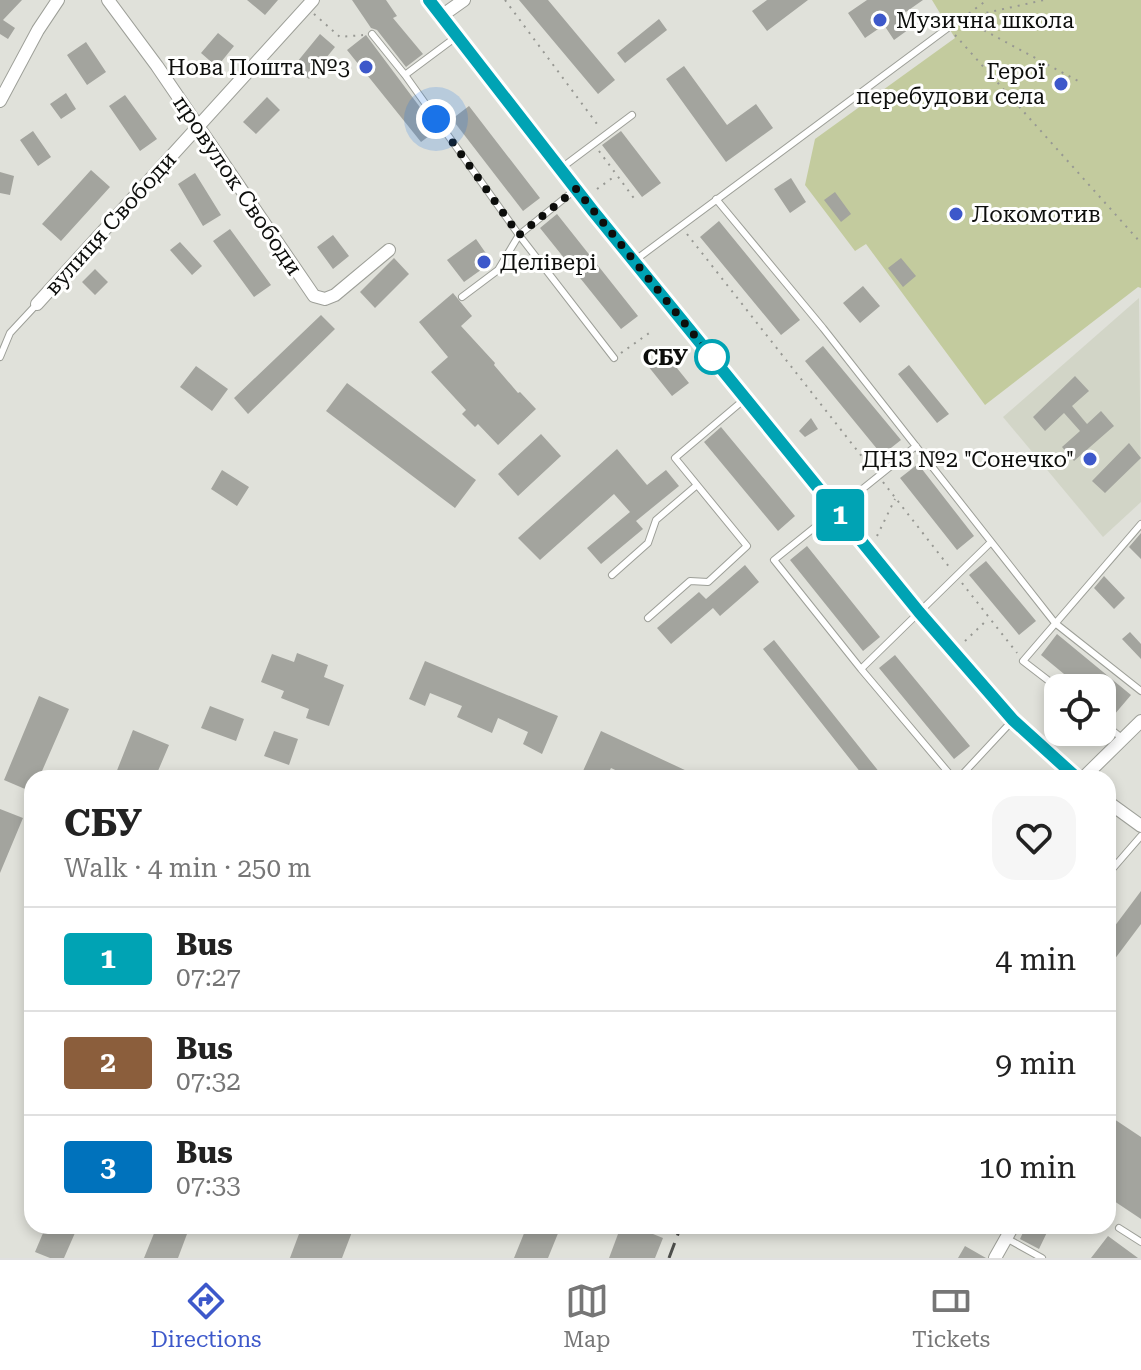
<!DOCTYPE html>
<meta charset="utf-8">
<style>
:root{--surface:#fff;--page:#f6f6f6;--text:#222;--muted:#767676;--line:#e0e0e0;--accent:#3d58ca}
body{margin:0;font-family:"Roboto Serif",serif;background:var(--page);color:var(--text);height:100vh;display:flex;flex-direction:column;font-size:30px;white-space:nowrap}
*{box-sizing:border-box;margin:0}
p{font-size:26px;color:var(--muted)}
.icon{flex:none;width:44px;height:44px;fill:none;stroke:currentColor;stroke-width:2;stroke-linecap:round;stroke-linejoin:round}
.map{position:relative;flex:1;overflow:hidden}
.sheet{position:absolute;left:24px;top:770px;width:1092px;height:464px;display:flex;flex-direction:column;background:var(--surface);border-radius:24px;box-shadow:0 4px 12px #0003}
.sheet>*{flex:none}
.badge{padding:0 16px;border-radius:6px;font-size:28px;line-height:52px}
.fabs{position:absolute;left:1044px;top:674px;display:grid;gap:16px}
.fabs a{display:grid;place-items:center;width:72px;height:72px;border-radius:16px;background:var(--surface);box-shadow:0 4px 12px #0003;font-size:40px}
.you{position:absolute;width:40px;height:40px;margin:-20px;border:6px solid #fff;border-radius:50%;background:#1a73e8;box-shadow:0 0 0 12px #1a73e833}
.map>.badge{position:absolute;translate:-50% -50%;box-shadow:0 0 0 4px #fff}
.round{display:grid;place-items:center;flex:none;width:84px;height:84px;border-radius:24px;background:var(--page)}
.headline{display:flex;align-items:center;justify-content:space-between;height:136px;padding:0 40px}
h1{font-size:38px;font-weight:700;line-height:60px}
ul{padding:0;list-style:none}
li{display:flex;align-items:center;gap:24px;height:104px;padding:0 40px;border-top:2px solid var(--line)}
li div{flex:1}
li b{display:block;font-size:30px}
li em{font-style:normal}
li .badge{min-width:88px;font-weight:700;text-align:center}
.dock{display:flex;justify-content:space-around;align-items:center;height:112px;border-top:2px solid var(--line);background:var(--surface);font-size:22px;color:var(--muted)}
.dock a{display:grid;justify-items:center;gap:4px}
.dock .current{color:var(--accent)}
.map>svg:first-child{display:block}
.built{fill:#d2d5c7}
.green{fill:#c3cb9e}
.building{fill:#a3a49e}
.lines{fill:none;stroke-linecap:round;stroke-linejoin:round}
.lane-casing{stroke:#9d9f98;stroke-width:8}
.street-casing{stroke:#9d9f98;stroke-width:14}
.path{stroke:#979893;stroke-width:2;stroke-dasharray:2 6;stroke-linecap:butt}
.lane{stroke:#fff;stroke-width:6}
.street{stroke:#fff;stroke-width:12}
.rail{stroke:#4d4e4b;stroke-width:3;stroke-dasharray:16 8;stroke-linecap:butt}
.line-casing{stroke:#fff;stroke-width:18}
.line{stroke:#00a3b4;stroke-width:12}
.walk{stroke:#0d0e0c;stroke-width:8;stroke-dasharray:0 14.4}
.poi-dot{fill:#3d58ca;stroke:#fffffe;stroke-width:3}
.stop-dot{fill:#fff;stroke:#00a3b4;stroke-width:4}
.labels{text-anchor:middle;stroke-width:6;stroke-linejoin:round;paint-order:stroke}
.poi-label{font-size:22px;fill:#0d0e0c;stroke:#fffffe;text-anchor:start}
.street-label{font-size:22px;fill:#0d0e0c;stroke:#fffffe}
.stop-label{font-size:22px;font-weight:bold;fill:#0d0e0c;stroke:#fffffe;text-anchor:end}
</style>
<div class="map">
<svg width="1141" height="1258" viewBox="0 0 1141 1258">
<rect width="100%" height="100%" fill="#e0e1da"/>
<!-- built -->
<path class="built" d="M1139,298L1141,502L1103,537L1003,417Z"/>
<!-- green -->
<path class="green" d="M932,0H1141V288L1138,287L985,405L866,244L855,251L805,185L815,139L955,38Z"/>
<!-- building -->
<path class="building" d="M0,0H22L3,20L15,28L8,39L0,34Z
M247,0H278L265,15Z
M352,0H386L397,16L393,18L423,54L406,67L377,30L371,28Z
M519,0H548L615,80L598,94Z
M767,0H808L767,31L752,11Z
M867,0H923L903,14L912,27L894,40L884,25L865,38L848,13Z
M659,19L667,30L625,63L617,53Z
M218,33L234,46L217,67L201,53Z
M320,34L335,47L309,79L293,67Z
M366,35L437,130L421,142L347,50Z
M86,42L106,72L87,85L67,55Z
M684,66L727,125L756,104L773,128L726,162L666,79Z
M66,93L76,109L61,119L50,104Z
M125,95L157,139L140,151L109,106Z
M267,97L280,110L256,134L243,122Z
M469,106L540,198L523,211L452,119Z
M33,131L51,157L38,166L20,140Z
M621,131L661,183L642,197L602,145Z
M91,170L110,187L61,241L42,224Z
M0,172L14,176L10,195L0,193Z
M195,173L221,215L203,226L178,184Z
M791,178L806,202L790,213L774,189Z
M835,192L851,214L841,222L824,200Z
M557,214L638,316L621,329L540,228Z
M719,221L800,320L781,335L700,237Z
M230,229L271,285L254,297L213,241Z
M333,235L349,256L333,269L317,247Z
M476,239L492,262L464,282L447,260Z
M180,242L202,266L192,275L170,250Z
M394,258L409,274L375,308L360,292Z
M901,258L916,276L903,287L888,268Z
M95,269L108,282L95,295L82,282Z
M863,286L880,306L860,323L843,303Z
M453,293L472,316L461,326L495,363L494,365L518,393L520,392L536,409L498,445L478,424L475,427L462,414L466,410L431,372L448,357L419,322Z
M321,315L335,329L248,414L234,398Z
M823,346L901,440L882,455L805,361Z
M664,352L689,383L672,396L648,366Z
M909,365L949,414L937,423L898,374Z
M196,366L228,389L212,411L180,387Z
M1075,376L1089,391L1072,406L1087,424L1101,411L1114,426L1074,461L1062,447L1080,431L1064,413L1045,431L1033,417Z
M347,383L476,480L455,508L326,411Z
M811,418L818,429L805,437L799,431Z
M721,427L795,516L778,531L704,442Z
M541,434L561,456L518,496L498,474Z
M1129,443L1141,458L1105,493L1092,481Z
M617,449L647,485L666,470L679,486L636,521L643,529L601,564L587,548L630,512L614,494L540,560L518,538Z
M918,464L974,536L957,550L900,478Z
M222,470L249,487L237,506L211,489Z
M1141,533V559L1129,547Z
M807,546L880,637L863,651L790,560Z
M986,561L1036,621L1019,635L969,575Z
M745,565L759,582L720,616L713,608L671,644L657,628L699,592L706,599Z
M1104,576L1125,598L1114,609L1094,588Z
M1130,632L1141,644V659L1122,639Z
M1057,634L1131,695L1114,715L1102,705V688H1081L1041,655Z
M774,640L884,778H865L763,649Z
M297,653L328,665L324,677L344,685L329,726L306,718L309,709L281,698L284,691L261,682L272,654L294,662Z
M895,655L970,746L954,759L879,668Z
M425,661L558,716L542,754L523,744L528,732L498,718L492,733L457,717L462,706L430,693L425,706L409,699Z
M39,696L69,709L39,778H32V792L4,780Z
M210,706L244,719L236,741L201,728Z
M133,730L169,745L155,778H114Z
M274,731L298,739L289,765L264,756Z
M601,731L702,778H632L611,768L606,778H599L583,771Z
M0,809L23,818L0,873Z
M1141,891V924L1108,968V935Z
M1108,1115L1141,1137V1219L1108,1197Z
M46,1226H78L64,1258H50L35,1252Z
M157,1226H190L178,1258H144Z
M302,1226H338L352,1232L342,1258H290Z
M527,1226H561L548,1258H514Z
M621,1226H656L653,1234L663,1238L655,1258H609Z
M1026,1226H1050L1039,1249L1020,1239Z
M1108,1236L1138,1258H1091Z
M965,1246L986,1258H958Z"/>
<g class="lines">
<defs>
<path id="lane" d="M372,34L405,75L519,235L614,358
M405,75L456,37
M560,169L632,115
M716,199L823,328L1055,623L1141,691
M634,261L949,27
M462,297L498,270L519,235L576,189
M0,357L10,333L37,304
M916,446L774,560L861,669L953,778
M612,575L648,543L656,520L697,485
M648,618L690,581L708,582L747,546L675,458L746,398
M861,669L991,542
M1058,688L1023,661L1141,524
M1102,722L1123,739
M959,778L1013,720
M1108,874L1141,836
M1119,1228L1141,1242
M1006,1238L1042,1258"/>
<path id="street" d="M108,0L157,66L314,296L325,299L335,295L389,250
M429,0L593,211L919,612L1013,720L1077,778
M440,17L464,0
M0,101L38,30L58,0
M37,304L313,0
M1083,778L1141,721
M1108,802L1141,826
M995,1258L1013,1226"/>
</defs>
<!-- lane casing -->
<use href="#lane" class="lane-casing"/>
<!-- street casing -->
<use href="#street" class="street-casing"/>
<!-- path -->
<path class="path" d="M505,0L600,128
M314,14L340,37L363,35
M963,18L1044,0
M963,19L1078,81
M956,23L987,0
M955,35L1141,243
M599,151L636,201
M597,189L615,176
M687,234L871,468
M621,353L652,331
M883,482L950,568
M877,536L895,499
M962,583L1017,653
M965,641L988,619"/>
<!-- lane -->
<use href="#lane" class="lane"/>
<!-- street -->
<use href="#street" class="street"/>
<!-- rail -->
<path class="rail" d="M669,1258L681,1226"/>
</g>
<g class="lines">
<defs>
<path id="line" d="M429,0L593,211L919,612L1013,720L1077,778"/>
</defs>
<!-- line casing -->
<use href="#line" class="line-casing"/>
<!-- line -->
<use href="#line" class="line"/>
<!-- walk -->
<path class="walk" d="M436,119L519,235L576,189L712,357"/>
</g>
<!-- markers -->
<g class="poi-dot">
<circle cx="880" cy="20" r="8"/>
<circle cx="366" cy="67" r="8"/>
<circle cx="1061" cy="84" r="8"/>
<circle cx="956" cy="214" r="8"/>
<circle cx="484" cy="262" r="8"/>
<circle cx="1090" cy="459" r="8"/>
</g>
<circle class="stop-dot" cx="712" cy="357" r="16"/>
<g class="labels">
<!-- poi labels -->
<g class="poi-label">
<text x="896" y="28">Музична школа</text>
<text x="350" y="75" text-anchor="end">Нова Пошта №3</text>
<text x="1045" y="79" text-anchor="end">Герої<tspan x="1045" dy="25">перебудови села</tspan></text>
<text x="972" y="222">Локомотив</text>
<text x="500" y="270">Делівері</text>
<text x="1074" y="467" text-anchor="end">ДНЗ №2 "Сонечко"</text>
</g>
<!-- street labels -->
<g class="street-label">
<text transform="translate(238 185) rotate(56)" y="8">провулок Свободи</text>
<text transform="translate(110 223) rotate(-48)" y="8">вулиця Свободи</text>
</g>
<!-- stop labels -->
<g class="stop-label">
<text x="688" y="365">СБУ</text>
</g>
</g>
</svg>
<div class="fabs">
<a><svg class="icon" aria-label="locate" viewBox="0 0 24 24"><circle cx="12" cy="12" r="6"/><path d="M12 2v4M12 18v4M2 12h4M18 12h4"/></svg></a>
</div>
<div class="you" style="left:436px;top:119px"></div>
<b class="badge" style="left:840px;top:515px;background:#00a3b4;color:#fff">1</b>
<section class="sheet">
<div class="headline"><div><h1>СБУ</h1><p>Walk · 4 min · 250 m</p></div><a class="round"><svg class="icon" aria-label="heart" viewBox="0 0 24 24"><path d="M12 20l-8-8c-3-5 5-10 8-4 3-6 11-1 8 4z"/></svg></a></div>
<ul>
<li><span class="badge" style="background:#00a3b4;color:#fff">1</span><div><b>Bus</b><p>07:27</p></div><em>4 min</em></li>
<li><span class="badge" style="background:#8b5e3c;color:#fff">2</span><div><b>Bus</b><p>07:32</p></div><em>9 min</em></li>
<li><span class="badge" style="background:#0072bc;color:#fff">3</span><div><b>Bus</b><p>07:33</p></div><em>10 min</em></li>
</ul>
</section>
</div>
<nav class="dock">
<a class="current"><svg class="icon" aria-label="directions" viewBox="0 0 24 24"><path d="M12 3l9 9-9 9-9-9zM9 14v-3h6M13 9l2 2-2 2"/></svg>Directions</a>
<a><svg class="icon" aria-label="map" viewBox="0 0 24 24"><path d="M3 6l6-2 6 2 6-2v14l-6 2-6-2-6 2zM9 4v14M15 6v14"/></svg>Map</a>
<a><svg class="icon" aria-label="tickets" viewBox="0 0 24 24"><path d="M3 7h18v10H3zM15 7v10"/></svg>Tickets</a>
</nav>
